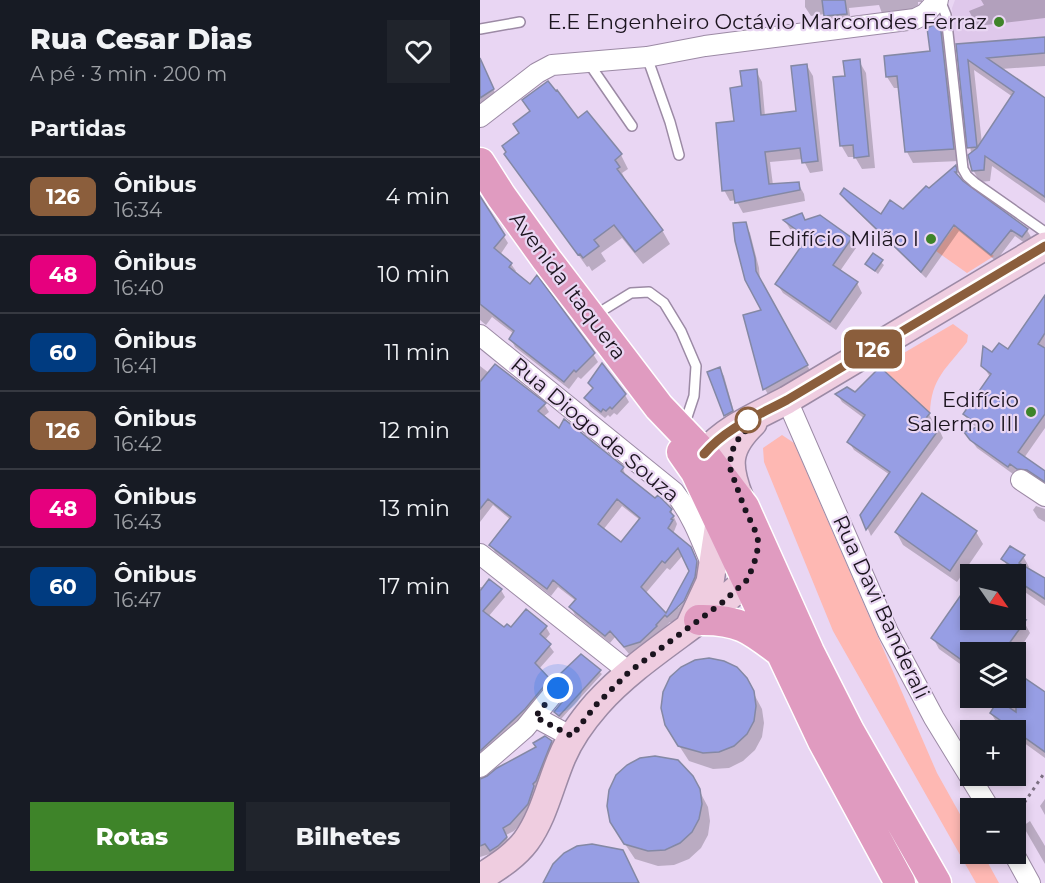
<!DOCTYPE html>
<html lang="pt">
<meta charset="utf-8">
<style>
:root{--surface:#171b24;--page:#20242c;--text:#f1f3f6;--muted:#9ea1a6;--line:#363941;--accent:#3e8429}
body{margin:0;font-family:Montserrat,sans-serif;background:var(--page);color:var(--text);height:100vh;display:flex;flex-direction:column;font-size:22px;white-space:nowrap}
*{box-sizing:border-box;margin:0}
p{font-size:20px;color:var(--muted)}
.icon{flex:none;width:33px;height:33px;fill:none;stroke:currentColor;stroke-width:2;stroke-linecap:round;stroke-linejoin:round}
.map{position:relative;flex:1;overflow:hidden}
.side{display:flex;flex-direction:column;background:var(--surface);width:480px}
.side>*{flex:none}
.badge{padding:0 12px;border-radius:9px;font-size:21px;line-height:39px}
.needle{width:39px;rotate:124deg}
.tools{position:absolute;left:480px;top:564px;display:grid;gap:12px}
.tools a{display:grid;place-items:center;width:66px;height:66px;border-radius:0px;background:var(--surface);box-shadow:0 3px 9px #0003;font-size:30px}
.you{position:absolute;width:30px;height:30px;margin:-15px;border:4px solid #fff;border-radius:50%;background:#1a73e8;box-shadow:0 0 0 9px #1a73e833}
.map>.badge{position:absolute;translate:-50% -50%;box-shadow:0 0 0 3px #fff}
h2{padding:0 30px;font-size:22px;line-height:54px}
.round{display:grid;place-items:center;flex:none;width:63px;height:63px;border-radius:0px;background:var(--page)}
.overview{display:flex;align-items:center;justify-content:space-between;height:102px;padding:0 30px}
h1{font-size:28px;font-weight:800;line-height:45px}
.primary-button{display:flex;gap:12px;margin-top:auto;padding:12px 30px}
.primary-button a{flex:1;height:69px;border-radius:0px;background:var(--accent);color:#fff;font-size:24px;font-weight:800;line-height:69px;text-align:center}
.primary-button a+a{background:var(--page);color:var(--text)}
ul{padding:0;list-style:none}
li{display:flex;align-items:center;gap:18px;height:78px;padding:0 30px;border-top:2px solid var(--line)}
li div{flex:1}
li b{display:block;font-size:22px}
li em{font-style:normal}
li .badge{min-width:66px;font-weight:700;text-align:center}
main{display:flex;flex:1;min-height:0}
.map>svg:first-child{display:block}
.built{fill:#dfc8eb}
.green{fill:#feb8b3}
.shadow{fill:#0003;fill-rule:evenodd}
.building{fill:#979ee4;stroke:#8488a4;stroke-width:1.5;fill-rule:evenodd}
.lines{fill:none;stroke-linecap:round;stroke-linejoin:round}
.lane-casing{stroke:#9c8aa5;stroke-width:12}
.street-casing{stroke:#9c8aa5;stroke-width:22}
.secondary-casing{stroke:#9c8aa5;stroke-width:30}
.primary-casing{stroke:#fff;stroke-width:33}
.path{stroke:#7c6f82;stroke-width:3;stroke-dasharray:3 4.5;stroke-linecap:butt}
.lane{stroke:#fff;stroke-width:9}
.street{stroke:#fff;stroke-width:20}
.secondary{stroke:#efcde0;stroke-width:27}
.primary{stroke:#e09bc0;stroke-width:30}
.line-casing{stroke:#fff;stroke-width:14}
.line{stroke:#8b5e3c;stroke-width:9}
.walk{stroke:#1b141e;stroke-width:6;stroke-dasharray:0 10.8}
.poi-dot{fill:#3e8429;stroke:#e9d6f3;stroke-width:2}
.stop-dot{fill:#fff;stroke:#8b5e3c;stroke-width:3}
.labels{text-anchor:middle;stroke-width:4.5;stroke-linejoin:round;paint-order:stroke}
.poi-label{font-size:21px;fill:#1b141e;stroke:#e9d6f3;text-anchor:end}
.street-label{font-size:21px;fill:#1b141e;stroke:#e9d6f3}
</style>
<main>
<section class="side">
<div class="overview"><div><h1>Rua Cesar Dias</h1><p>A pé · 3 min · 200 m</p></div><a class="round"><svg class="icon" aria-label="heart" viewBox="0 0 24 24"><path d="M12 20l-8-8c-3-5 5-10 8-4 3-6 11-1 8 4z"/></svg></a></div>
<h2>Partidas</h2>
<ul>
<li><span class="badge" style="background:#8b5e3c;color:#fff">126</span><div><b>Ônibus</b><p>16:34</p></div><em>4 min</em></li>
<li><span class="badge" style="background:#e6007e;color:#fff">48</span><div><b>Ônibus</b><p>16:40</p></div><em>10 min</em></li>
<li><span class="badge" style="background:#003b80;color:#fff">60</span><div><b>Ônibus</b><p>16:41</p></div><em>11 min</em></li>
<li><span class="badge" style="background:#8b5e3c;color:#fff">126</span><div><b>Ônibus</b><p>16:42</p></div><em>12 min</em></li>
<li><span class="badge" style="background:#e6007e;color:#fff">48</span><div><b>Ônibus</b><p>16:43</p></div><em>13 min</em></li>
<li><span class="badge" style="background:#003b80;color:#fff">60</span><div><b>Ônibus</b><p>16:47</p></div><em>17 min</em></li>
</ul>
<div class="primary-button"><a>Rotas</a><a>Bilhetes</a></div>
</section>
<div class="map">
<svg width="565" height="883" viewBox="0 0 565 883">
<rect width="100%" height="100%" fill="#e9d6f3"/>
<!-- built -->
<path class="built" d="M475,0H565V37L474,44L472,8Z"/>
<!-- green -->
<path class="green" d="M475,226L514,256L487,273L456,251Z
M473,324L488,335L487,342C467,368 451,378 450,413L400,367Z
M302,435L314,443L457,773L490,832V854H503L519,883H496L353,631L284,462L283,448Z"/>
<!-- shadow -->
<path class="shadow" d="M325,0H442V2H438L439,15L404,19L399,5L369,8L371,22L351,25L345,14L331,16L325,7Z
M501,0H565V18L497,26L489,11L504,5Z
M459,24L466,35L480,161L433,163L427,152L420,88H414L407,77L451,52Z
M565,39V66L521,69L565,100V203L512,166L510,181L500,182L493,170L478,45ZM494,70L533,97L502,144Z
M379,61L386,73L395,168L382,169L375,157H368L361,145L366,78Z
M327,66L333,76L343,171L330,173L323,159L290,162L293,185L318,183L324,194L325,201L263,213L256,200L250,201L244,190L255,123L264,88L276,71L282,82L285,116L318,113Z
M0,69L7,75L17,97L0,108Z
M44,100L98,120L107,113L141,155L148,169L142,173L146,181L145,182L182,230L190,244L163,264L142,238L121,253L126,261L112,271L109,266L107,267L26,154L40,134L51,112Z
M475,167L480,181L547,230L551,237L546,244L535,236L516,261L479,231L446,278L366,201L361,194L401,216L423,211Z
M0,198L28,243L20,255L31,264L36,271L34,273L113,354L118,362L101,379L98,377L89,389L35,347L31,339L34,334L12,317L6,325L0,320Z
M305,221H325L371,239L376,248L360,271L377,283L382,293L356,330L303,293L297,284L326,242L310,229Z
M265,224L270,233L279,268L280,281L332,374L290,398L285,389L265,316L283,311Z
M393,255L404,265L398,274L387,264Z
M565,298V428L544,458L565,473V486L535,471L533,474L497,448L491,440L498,428L489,422L484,414L510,377L503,366L513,354L529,351Z
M0,366L9,373L64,404L69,412L63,417L79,430L85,421L143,468L146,477L191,510L197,524L193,534L215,556L221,570L208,608L192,624L190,622L169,645L149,654L135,637L130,643L95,615L91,607L96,601L78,587L71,596L15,552L11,545L31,520L13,505L0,522ZM142,506L160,520L141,544L123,530ZM203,555L211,571L186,615L165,594L187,568L190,570ZM208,594L210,596L198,608V604Z
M240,369L244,376L256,419L250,422L229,373Z
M110,383L145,395L149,402L137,415L134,413L130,417L128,415L125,418L110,406L106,399L114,390Z
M357,394H376L449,414L453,422L452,424L459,429L463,438L391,536L382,515L410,475L374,450L369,442L385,419L362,402Z
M556,506L565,509V522L558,518L553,510Z
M416,532H496L503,544L477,582L423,545Z
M543,556L549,567L547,569L565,580V606L542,590L536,580V574H533L534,573L529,569L523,559Z
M490,585V620H536V616L544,622L550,633L536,655V652H490V671L459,649L453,638Z
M0,587L21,590L25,597L8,617L24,629L66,627L70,634L65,640L74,652L59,669L73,687L0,761Z
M101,656L122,674L81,719L75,712L89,696L91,689L89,682L82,680L80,677Z
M538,675L565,694V758L536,737V730H526L518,725L511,713L522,698H536V678Z
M266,679L282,709L284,723L282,737L275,750L263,761L249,768L233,769L209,761L196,741Z
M71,741L75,748L51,812L34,831L26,835L30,845L15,857L13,853L0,857V780L8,778Z
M212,777L228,807L230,821L228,835L221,848L209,859L194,865L178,866L155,859L141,838Z
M565,799V815L560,806Z
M550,821L565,846V864L543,826Z"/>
<!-- building -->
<path class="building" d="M342,0H365L367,14L344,16Z
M460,22L474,149L425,152L417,76L406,77L404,56L450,51L447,28Z
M565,37V53L507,58L565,98V197L505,156L504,170L492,171L488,155L497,148L534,92L488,60L497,147L487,148L476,44Z
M0,58L14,89L0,98Z
M380,59L389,156L374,158L373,145L360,146L353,77L365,76L363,61Z
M327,64L338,161L322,163L320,148L285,152L289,184L319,182L320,190L255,203L253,190L242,191L236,123L254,121L250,88L262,86L260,71L277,69L281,115L316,111L311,66Z
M68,81L76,91L77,90L98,118L107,111L142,154L135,160L140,167L137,169L183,230L155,252L134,225L114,240L119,246L103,258L100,254L98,255L24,154L26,152L22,146L39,133L33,124L50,111L42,100Z
M476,165L477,172H475L483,181L548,229L542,237L531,230L511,255L474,225L441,272L360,194L364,188L401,214L410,200L423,209L446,186L449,188Z
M0,196L25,235L14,248L32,263L29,267L50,284L57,275L115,353L96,372L94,370L84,382L29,339L34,331L0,304Z
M322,213L325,220L340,215L372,238L353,265L378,282L350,322L295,284L327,238L303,220Z
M266,222L275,258L276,271L328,365L283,390L263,315L281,310L265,280L255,241L253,223Z
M393,253L403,260L395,271L385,264Z
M565,295V333L558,344L565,348V414L538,452L565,471V482L547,470L537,469L530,464L528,467L490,440L484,432L500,426L483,414L511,374L501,366L503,346L512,352L519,343L528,349Z
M122,363L146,394L132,409L130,407L126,411L123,409L121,412L104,398L113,388L108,383Z
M15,364L66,403L58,411L79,428L84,419L144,467L141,471L175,498L178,495L192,509L190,512L194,516L191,519L193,520L188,528L211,547L217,561L215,577L204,601L187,617L185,615L176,625L177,626L160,642L144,647L130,631L125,636L89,607L96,599L73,580L67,589L9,545L31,517L8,499L0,509V382ZM137,499L160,518L141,542L118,524ZM198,548L209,571L186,613L161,587L182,561L185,563Z
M240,367L253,411L244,416L227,372Z
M400,367L450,413L446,418L460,428L386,530L380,515L410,472L367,442L385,415L355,394L367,387L375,392Z
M442,493L497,531L470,571L415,532Z
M530,546L545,555L539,563L565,578V599L536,580V569L521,559Z
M9,579L22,589L3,611L24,627L27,624L31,627L46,609L67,626L60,634L71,644L55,663L70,679L45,709L0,751V591Z
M490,582V620H546L523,652H490V666L451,638Z
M101,654L121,670L79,716L74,712L87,696L90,689L86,679L78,676Z
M229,658L244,661L257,667L267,678L274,691L276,706L274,721L267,734L254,746L239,752L223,753L198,746L185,725L181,708L183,692L190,677L201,667L215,660Z
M536,672L565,692V752L510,713L518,700L536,712Z
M65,736L72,741L56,781L53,784L54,786L48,804L30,824L23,828L27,837L18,846L10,851L5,844L0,846V779L7,776L17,768L56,747L53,743Z
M175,756L198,760L213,776L220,789L222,804L219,819L212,832L200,843L185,850L168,851L144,844L130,822L127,806L129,790L136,775L147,765L160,758Z
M112,844L143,850L159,883H63L73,864L84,853L97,846Z"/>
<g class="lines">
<defs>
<path id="lane" d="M460,0L466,15L483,169L487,176L495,183L565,232
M0,29L40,22
M167,57L190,122L199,155
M108,62L152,126
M115,315L151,293L169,292L184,303L201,331L216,366L214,396L204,426"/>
<path id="street" d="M0,117L57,73L72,65L167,57L225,46L435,19L445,14L458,0
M0,335L194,492C212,514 221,539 232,566
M307,400L408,632L454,718L509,808
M541,480L565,496
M0,554L149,672
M55,717L92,737
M0,767L45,728L78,688
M534,854L550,883"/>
<path id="secondary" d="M224,454C246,428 277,416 307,400L565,246
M260,499C247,466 246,449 273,423
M210,625L230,582L239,523
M0,878C17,867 34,857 46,841C64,816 70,785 82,757C90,738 103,720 117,704C161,655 221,625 268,579"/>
<path id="primary" d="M0,163L21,196L67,260L179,407L224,454L264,507L329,652L369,731L456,883
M202,452L216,472L343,741L420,883
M219,620C259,619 271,629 302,653"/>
</defs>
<!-- lane casing -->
<use href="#lane" class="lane-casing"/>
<!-- street casing -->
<use href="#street" class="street-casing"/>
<!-- secondary casing -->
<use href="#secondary" class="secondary-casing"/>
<!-- primary casing -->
<use href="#primary" class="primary-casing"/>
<!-- path -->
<path class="path" d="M536,815L565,772"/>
<!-- lane -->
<use href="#lane" class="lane"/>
<!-- street -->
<use href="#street" class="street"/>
<!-- secondary -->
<use href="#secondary" class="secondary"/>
<!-- primary -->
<use href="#primary" class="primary"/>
</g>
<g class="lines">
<defs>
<path id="line" d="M224,454C246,428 277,416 307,400L565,246"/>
</defs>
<!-- line casing -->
<use href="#line" class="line-casing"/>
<!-- line -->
<use href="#line" class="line"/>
<!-- walk -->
<path class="walk" d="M78,688L55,717L92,736L116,705L149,672L243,602L268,579L277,555L278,537L264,507L250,468L251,453L259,438L271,425L268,420"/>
</g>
<!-- markers -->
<g class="poi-dot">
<circle cx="519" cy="22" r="6"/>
<circle cx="451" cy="239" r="6"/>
<circle cx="551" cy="412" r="6"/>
</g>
<circle class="stop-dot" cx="268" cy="420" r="12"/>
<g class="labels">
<!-- poi labels -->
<g class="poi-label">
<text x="507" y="29">E.E Engenheiro Octávio Marcondes Ferraz</text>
<text x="439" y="246">Edifício Milão I</text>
<text x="539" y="407">Edifício<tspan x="539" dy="24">Salermo III</tspan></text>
</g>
<!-- street labels -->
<g class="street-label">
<text transform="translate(88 286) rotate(53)" y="7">Avenida Itaquera</text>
<text transform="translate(115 430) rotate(40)" y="7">Rua Diogo de Souza</text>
<text transform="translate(401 607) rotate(65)" y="7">Rua Davi Banderali</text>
</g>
</g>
</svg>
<div class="tools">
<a><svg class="needle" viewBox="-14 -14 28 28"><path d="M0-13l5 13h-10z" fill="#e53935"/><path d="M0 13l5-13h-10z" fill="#9ea1a6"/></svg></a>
<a><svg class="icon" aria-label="layers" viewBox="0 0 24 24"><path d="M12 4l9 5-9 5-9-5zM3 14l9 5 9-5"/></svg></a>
<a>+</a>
<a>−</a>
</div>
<div class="you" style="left:78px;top:688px"></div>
<b class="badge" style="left:393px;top:349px;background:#8b5e3c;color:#fff">126</b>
</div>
</main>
